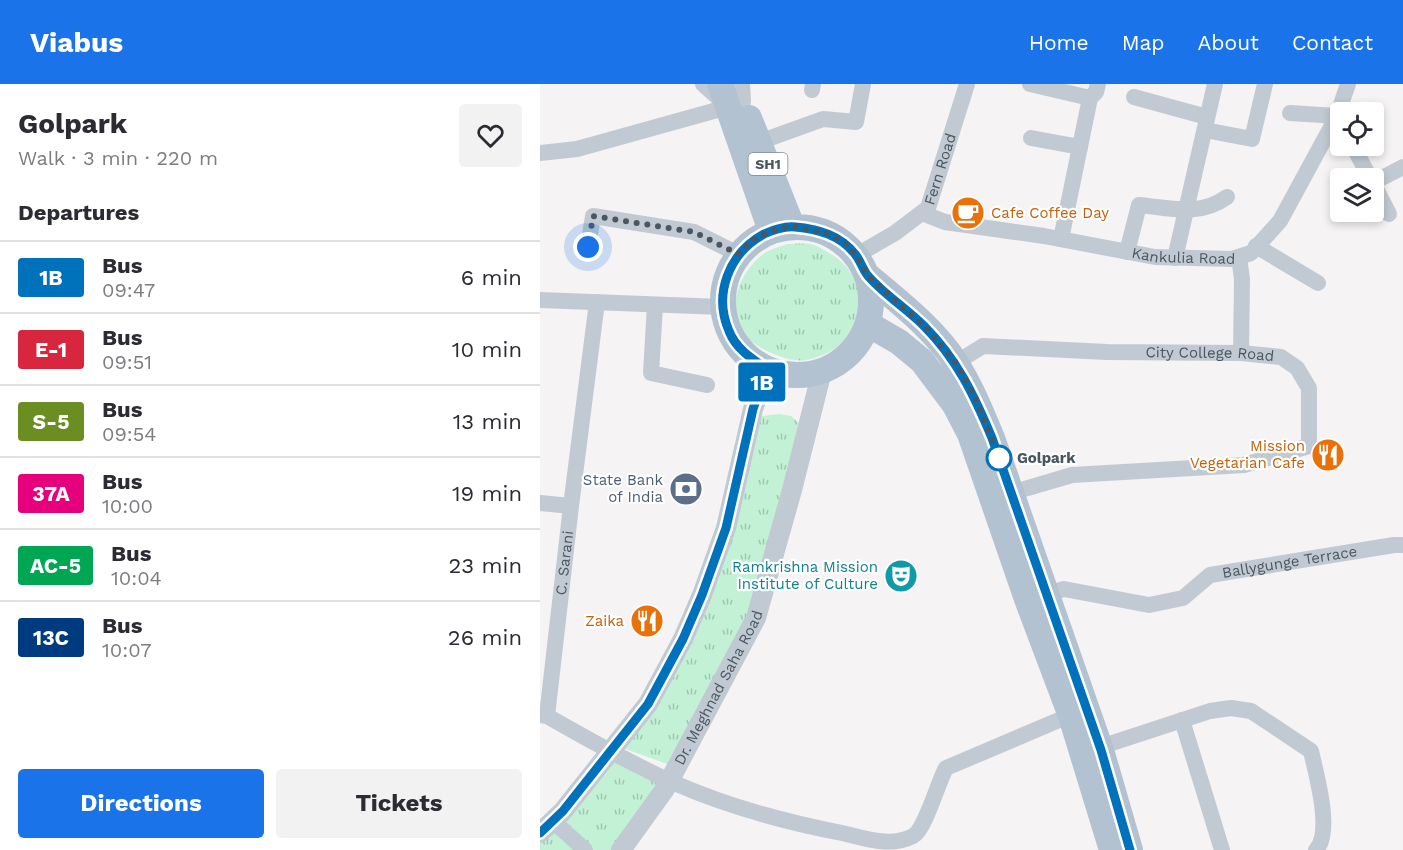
<!DOCTYPE html>
<meta charset="utf-8">
<style>
:root{--surface:#fff;--page:#f2f2f3;--text:#2b2b33;--muted:#7c7c81;--line:#e1e1e2;--accent:#1a73e8}
body{margin:0;font-family:"Work Sans",sans-serif;background:var(--page);color:var(--text);height:100vh;display:flex;flex-direction:column;font-size:22px;white-space:nowrap}
*{box-sizing:border-box;margin:0}
p{font-size:20px;color:var(--muted)}
.icon{flex:none;width:33px;height:33px;fill:none;stroke:currentColor;stroke-width:2;stroke-linecap:round;stroke-linejoin:round}
.map{position:relative;flex:1;overflow:hidden}
.details{display:flex;flex-direction:column;background:var(--surface);width:540px}
.details>*{flex:none}
.badge{padding:0 12px;border-radius:4px;font-size:21px;line-height:39px}
.buttons{position:absolute;left:790px;top:18px;display:grid;gap:12px}
.buttons a{display:grid;place-items:center;width:54px;height:54px;border-radius:6px;background:var(--surface);box-shadow:0 3px 9px #0003;font-size:30px}
.you{position:absolute;width:30px;height:30px;margin:-15px;border:4px solid #fff;border-radius:50%;background:#1a73e8;box-shadow:0 0 0 9px #1a73e833}
.map>.badge{position:absolute;translate:-50% -50%;box-shadow:0 0 0 3px #fff}
h2{padding:0 18px;font-size:22px;line-height:54px}
.round{display:grid;place-items:center;flex:none;width:63px;height:63px;border-radius:6px;background:var(--page)}
.head{display:flex;align-items:center;justify-content:space-between;height:102px;padding:0 18px}
h1{font-size:28px;font-weight:700;line-height:45px}
.action{display:flex;gap:12px;margin-top:auto;padding:12px 18px}
.action a{flex:1;height:69px;border-radius:6px;background:var(--accent);color:#fff;font-size:24px;font-weight:700;line-height:69px;text-align:center}
.action a+a{background:var(--page);color:var(--text)}
ul{padding:0;list-style:none}
li{display:flex;align-items:center;gap:18px;height:72px;padding:0 18px;border-top:2px solid var(--line)}
li div{flex:1}
li b{display:block;font-size:22px}
li em{font-style:normal}
li .badge{min-width:66px;font-weight:700;text-align:center}
header{display:flex;align-items:center;gap:36px;box-sizing:border-box;height:84px;padding:0 30px;background:var(--accent);color:#fff}
header strong{font-size:28px}
nav{display:flex;gap:33px;margin-inline-start:auto;font-size:21px}
main{display:flex;flex:1;min-height:0}
.map>svg:first-child{display:block}
.grass{fill:url(#grass-tufts)}
.lines{fill:none;stroke-linecap:round;stroke-linejoin:round}
.minor{stroke:#c1cad2;stroke-width:16}
.tertiary{stroke:#c1cad2;stroke-width:20}
.primary{stroke:#b3c2d1;stroke-width:26}
.line-casing{stroke:#fff;stroke-width:14}
.line{stroke:#0072bc;stroke-width:9}
.walk{stroke:#4a5661;stroke-width:6;stroke-dasharray:0 10.8}
.stop-dot{fill:#fff;stroke:#0072bc;stroke-width:3}
.labels{text-anchor:middle;stroke-width:4.5;stroke-linejoin:round;paint-order:stroke}
.shield{fill:#fff;stroke:#808990;stroke-width:1.5}
.shield-label{font-size:14px;font-weight:bold;fill:#4a5661}
.street-label{font-size:15px;fill:#4a5661;stroke:#fff}
.food-label{font-size:15px;fill:#c56008;stroke:#fff;text-anchor:end}
.stop-label{font-size:15px;font-weight:bold;fill:#4a5661;stroke:#fff;text-anchor:start}
.service-label{font-size:15px;fill:#4e5e75;stroke:#fff;text-anchor:end}
.culture-label{font-size:15px;fill:#0d838f;stroke:#fff;text-anchor:end}
</style>
<header>
<strong>Viabus</strong>
<nav><a>Home</a><a>Map</a><a>About</a><a>Contact</a></nav>
</header>
<main>
<section class="details">
<div class="head"><div><h1>Golpark</h1><p>Walk · 3 min · 220 m</p></div><a class="round"><svg class="icon" aria-label="heart" viewBox="0 0 24 24"><path d="M12 20l-8-8c-3-5 5-10 8-4 3-6 11-1 8 4z"/></svg></a></div>
<h2>Departures</h2>
<ul>
<li><span class="badge" style="background:#0072bc;color:#fff">1B</span><div><b>Bus</b><p>09:47</p></div><em>6 min</em></li>
<li><span class="badge" style="background:#d7263d;color:#fff">E-1</span><div><b>Bus</b><p>09:51</p></div><em>10 min</em></li>
<li><span class="badge" style="background:#6b8e23;color:#fff">S-5</span><div><b>Bus</b><p>09:54</p></div><em>13 min</em></li>
<li><span class="badge" style="background:#e6007e;color:#fff">37A</span><div><b>Bus</b><p>10:00</p></div><em>19 min</em></li>
<li><span class="badge" style="background:#00a651;color:#fff">AC-5</span><div><b>Bus</b><p>10:04</p></div><em>23 min</em></li>
<li><span class="badge" style="background:#003b80;color:#fff">13C</span><div><b>Bus</b><p>10:07</p></div><em>26 min</em></li>
</ul>
<div class="action"><a>Directions</a><a>Tickets</a></div>
</section>
<div class="map">
<svg width="863" height="766" viewBox="0 0 863 766">
<defs>
<pattern id="grass-tufts" width="24" height="20" patternUnits="userSpaceOnUse" patternTransform="scale(1.5)"><rect width="24" height="20" fill="#c3f1d5"/><path d="M3 7l-1-3M5 7V3M7 7l1-3M15 17l-1-3M17 17v-4M19 17l1-3" fill="none" stroke="#a0c6b0"/></pattern>
</defs>
<rect width="100%" height="100%" fill="#f5f3f3"/>
<!-- grass -->
<path class="grass" d="M247,160C254,160 262,159 270,160C278,161 287,168 294,172C341,204 319,268 266,276C247,279 222,266 208,255C202,251 201,246 199,240C189,214 202,188 222,171C228,166 239,163 247,160Z
M239,330L251,332L262,342L211,532L130,681L80,663L119,613L217,340L222,332Z
M73,673L125,694L75,766H0V756Z"/>
<g class="lines">
<!-- minor -->
<g class="minor">
<path d="M163,0L183,18"/>
<path d="M202,0L203,18"/>
<path d="M490,0L550,14"/>
<path d="M272,6L273,0"/>
<path d="M594,13L667,33"/>
<path d="M750,29L797,32L801,39"/>
<path d="M665,46L712,55L725,0"/>
<path d="M491,54L540,63"/>
<path d="M219,58L283,35L316,38L323,0"/>
<path d="M813,62L830,94"/>
<path d="M0,69L37,65L188,23"/>
<path d="M834,98L863,83"/>
<path d="M834,101L849,130"/>
<path id="s1" d="M382,129L405,138L504,152L615,173L692,175L711,169L740,137L797,32L808,0"/>
<path d="M521,155L550,14L556,8L558,0"/>
<path d="M716,162L778,199"/>
<path d="M48,163L53,132L154,148L198,170"/>
<path d="M587,168L599,121C631,124 659,133 687,113"/>
<path id="s2" d="M317,171L355,149L388,124L427,0"/>
<path d="M699,173L702,195L701,269"/>
<path d="M635,174L675,0"/>
<path d="M0,216L182,223"/>
<path d="M115,221L111,289L167,301"/>
<path id="s3" d="M409,283L443,262L567,268L701,269L741,273L757,284L769,304V362L704,381L532,391L471,409"/>
<path d="M0,419L31,422"/>
<path id="s4" d="M506,510L524,505L609,521L643,514L670,491L854,461H863"/>
<path d="M0,631L7,632C48,655 89,679 132,698C186,722 245,738 302,749C325,754 350,764 373,752C385,746 398,698 406,684L538,628"/>
<path id="s5" d="M7,632L31,422L57,218"/>
<path d="M642,636L682,766"/>
<path d="M560,663L670,627L691,624L711,627L771,667C776,690 793,748 776,766"/>
<path d="M13,737L45,766"/>
</g>
<!-- tertiary -->
<g class="tertiary">
<path d="M0,749L23,727L108,620L143,555L162,511L186,444L213,325L227,285"/>
<path id="s6" d="M81,766L125,705L216,534L252,406L282,287"/>
</g>
<!-- primary -->
<path class="primary" d="M180,0L231,147
M209,34L252,142
M183 217a74 74 0 1 1 148 0a74 74 0 1 1-148 0Z
M328,192C359,218 394,245 416,279C431,303 441,328 452,354L561,666L590,766
M328,240L359,258L382,277L415,321L430,350L487,515L531,632L572,766"/>
</g>
<g class="lines">
<defs>
<path id="line" d="M0,749L23,727L108,620L143,555L162,511L186,444L213,325L227,285C212,275 196,265 189,247C173,210 189,169 224,150C233,146 245,142 255,143C278,145 300,151 315,170C321,177 323,187 329,193C345,211 367,225 384,242C417,275 434,311 452,354L561,666L590,766"/>
</defs>
<!-- line casing -->
<use href="#line" class="line-casing"/>
<!-- line -->
<use href="#line" class="line"/>
<!-- walk -->
<path class="walk" d="M48,163L53,132L154,148L198,170L213,156L231,147L252,142L290,150L305,159L316,171L328,192L384,242L416,279L435,313L459,374"/>
</g>
<!-- icons -->
<defs>
<symbol id="cafe-disc" viewBox="-11 -11 22 22"><circle r="9.5" fill="#e8710a" stroke="#fff"/><path d="M-5.5-4.5H6V0H3Q3 3.5 0 3.5H-2.5Q-5.5 3.5-5.5 0ZM3-3.2v2h1.7v-2ZM-6 4.5H4V6H-6Z" fill="#fff"/></symbol>
<symbol id="restaurant-disc" viewBox="-11 -11 22 22"><circle r="9.5" fill="#e8710a" stroke="#fff"/><path d="M-5-6h1v4h1v-4h1v4h1v-4h1v5L-1.5 .5V6h-2V.5L-5-1ZM5-6V6H3V1.5H1.5Q1.5-4 5-6Z" fill="#fff"/></symbol>
<symbol id="bank-disc" viewBox="-11 -11 22 22"><circle r="9.5" fill="#5c6f8a" stroke="#fff"/><path d="M-6-4H6V4H-6ZM0-2.3a2.3 2.3 0 1 0 0 4.6a2.3 2.3 0 1 0 0-4.6Z" fill="#fff"/></symbol>
<symbol id="theatre-disc" viewBox="-11 -11 22 22"><circle r="9.5" fill="#0f9aa8" stroke="#fff"/><path d="M-5-5.5Q0-4 5-5.5V0Q5 5 0 6Q-5 5-5 0ZM-3.3-2.5H-1v1.5H-3.3ZM1-2.5H3.3v1.5H1ZM-2.8 1Q0 5.5 2.8 1Z" fill="#fff"/></symbol>
</defs>
<g fill-rule="evenodd">
<use href="#cafe-disc" x="409" y="110" width="38" height="38"/>
<use href="#restaurant-disc" x="769" y="352" width="38" height="38"/>
<use href="#bank-disc" x="127" y="386" width="38" height="38"/>
<use href="#theatre-disc" x="342" y="473" width="38" height="38"/>
<use href="#restaurant-disc" x="88" y="518" width="38" height="38"/>
</g>
<!-- markers -->
<circle class="stop-dot" cx="459" cy="374" r="12"/>
<g class="labels">
<!-- shield labels -->
<rect class="shield" x="208.5" y="69" width="39" height="22" rx="4.5"/>
<g class="shield-label">
<text x="228" y="85">SH1</text>
</g>
<!-- street labels -->
<g class="street-label">
<text dy="5" stroke="none"><textPath href="#s2" startOffset="126">Fern Road</textPath></text>
<text dy="5" stroke="none"><textPath href="#s1" startOffset="266">Kankulia Road</textPath></text>
<text dy="5" stroke="none"><textPath href="#s3" startOffset="267">City College Road</textPath></text>
<text dy="5" stroke="none"><textPath href="#s4" startOffset="256">Ballygunge Terrace</textPath></text>
<text dy="5" stroke="none"><textPath href="#s5" startOffset="154">C. Sarani</textPath></text>
<text dy="5" stroke="none"><textPath href="#s6" startOffset="190">Dr. Meghnad Saha Road</textPath></text>
</g>
<!-- food labels -->
<g class="food-label">
<text x="451" y="134" text-anchor="start">Cafe Coffee Day</text>
<text x="765" y="367">Mission<tspan x="765" dy="17">Vegetarian Cafe</tspan></text>
<text x="84" y="542">Zaika</text>
</g>
<!-- stop labels -->
<g class="stop-label">
<text x="477" y="379">Golpark</text>
</g>
<!-- service labels -->
<g class="service-label">
<text x="123" y="401">State Bank<tspan x="123" dy="17">of India</tspan></text>
</g>
<!-- culture labels -->
<g class="culture-label">
<text x="338" y="488">Ramkrishna Mission<tspan x="338" dy="17">Institute of Culture</tspan></text>
</g>
</g>
</svg>
<div class="buttons">
<a><svg class="icon" aria-label="locate" viewBox="0 0 24 24"><circle cx="12" cy="12" r="6"/><path d="M12 2v4M12 18v4M2 12h4M18 12h4"/></svg></a>
<a><svg class="icon" aria-label="layers" viewBox="0 0 24 24"><path d="M12 4l9 5-9 5-9-5zM3 14l9 5 9-5"/></svg></a>
</div>
<div class="you" style="left:48px;top:163px"></div>
<b class="badge" style="left:222px;top:298px;background:#0072bc;color:#fff">1B</b>
</div>
</main>
